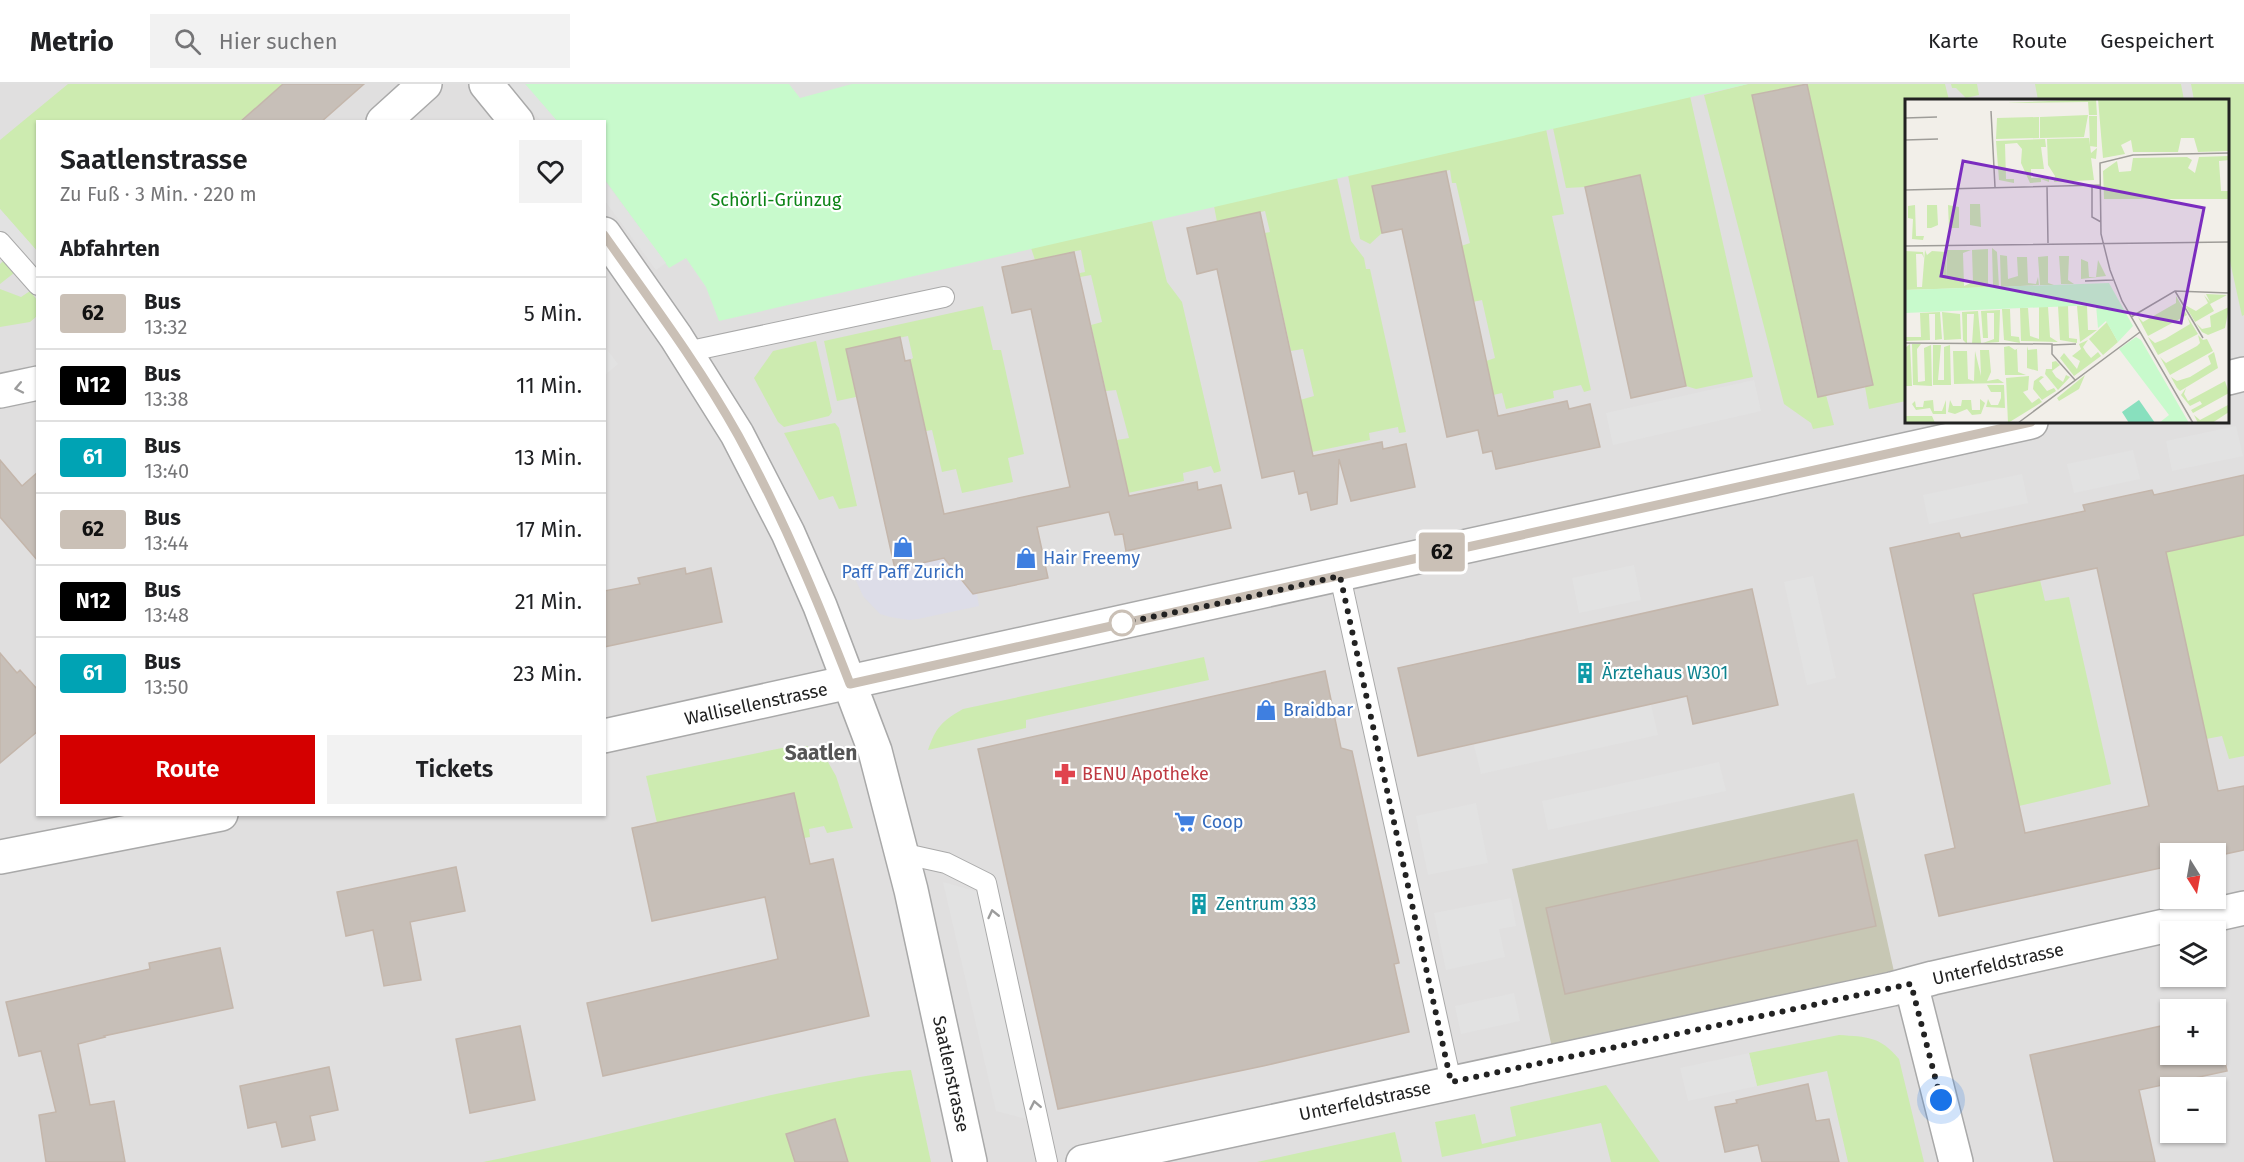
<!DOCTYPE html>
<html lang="de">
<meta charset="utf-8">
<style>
:root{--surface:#fff;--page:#f2f2f2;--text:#202124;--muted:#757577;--line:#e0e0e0;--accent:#d40000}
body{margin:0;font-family:"Fira Sans",sans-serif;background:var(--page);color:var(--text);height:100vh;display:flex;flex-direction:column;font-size:22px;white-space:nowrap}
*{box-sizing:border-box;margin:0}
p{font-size:20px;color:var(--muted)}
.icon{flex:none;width:33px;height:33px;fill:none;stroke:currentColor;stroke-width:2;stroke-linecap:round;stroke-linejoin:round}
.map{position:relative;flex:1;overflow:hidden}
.panel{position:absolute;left:36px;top:36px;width:570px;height:696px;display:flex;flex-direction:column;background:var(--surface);border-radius:0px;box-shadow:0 2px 4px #0004}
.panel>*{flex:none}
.badge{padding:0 12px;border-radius:4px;font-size:21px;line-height:39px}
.needle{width:39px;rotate:169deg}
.controls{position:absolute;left:2160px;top:759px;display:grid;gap:12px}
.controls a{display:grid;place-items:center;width:66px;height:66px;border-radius:0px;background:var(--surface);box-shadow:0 2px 4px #0004;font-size:30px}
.you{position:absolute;width:30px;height:30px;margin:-15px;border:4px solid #fff;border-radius:50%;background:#1a73e8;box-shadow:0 0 0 9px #1a73e833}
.map>.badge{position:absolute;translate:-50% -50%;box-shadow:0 0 0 3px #fff}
h2{padding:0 24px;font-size:22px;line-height:54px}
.round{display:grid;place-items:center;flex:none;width:63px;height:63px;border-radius:0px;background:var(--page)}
.overview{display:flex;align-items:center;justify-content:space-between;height:102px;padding:0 24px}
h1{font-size:28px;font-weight:600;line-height:45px}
.primary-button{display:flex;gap:12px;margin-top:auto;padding:12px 24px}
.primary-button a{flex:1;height:69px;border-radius:0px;background:var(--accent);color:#fff;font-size:24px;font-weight:600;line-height:69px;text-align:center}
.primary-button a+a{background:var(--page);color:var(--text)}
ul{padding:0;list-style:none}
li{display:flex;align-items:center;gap:18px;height:72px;padding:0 24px;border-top:2px solid var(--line)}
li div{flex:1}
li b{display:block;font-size:22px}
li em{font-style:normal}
li .badge{min-width:66px;font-weight:700;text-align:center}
header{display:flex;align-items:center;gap:36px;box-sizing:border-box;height:84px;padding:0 30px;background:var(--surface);border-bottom:2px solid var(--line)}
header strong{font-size:28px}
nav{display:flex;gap:33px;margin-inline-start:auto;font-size:21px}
.search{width:420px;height:54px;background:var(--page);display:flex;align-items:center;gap:15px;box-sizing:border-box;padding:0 21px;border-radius:0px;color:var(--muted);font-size:22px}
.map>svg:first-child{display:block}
.residential{fill:#e0dfdf;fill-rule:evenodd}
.construction{fill:#c7c7b4}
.grass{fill:#cdebb0}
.park{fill:#c8facc}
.parking{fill:#e2e2e2}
.plaza{fill:#dddde8}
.building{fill:#c7bfb8;stroke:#c4b6ab;stroke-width:1.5;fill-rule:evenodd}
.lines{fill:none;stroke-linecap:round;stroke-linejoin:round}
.service-casing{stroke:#a9a9a9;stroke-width:22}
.minor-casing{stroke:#a9a9a9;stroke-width:36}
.tertiary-casing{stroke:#a9a9a9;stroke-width:36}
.service{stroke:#fff;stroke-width:20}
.minor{stroke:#fff;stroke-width:33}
.tertiary{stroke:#fff;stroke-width:33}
.oneway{stroke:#9c9c9c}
.line-casing{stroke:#fff;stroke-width:14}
.line{stroke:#cac0b6;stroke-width:9}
.walk{stroke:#222;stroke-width:6;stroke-dasharray:0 10.8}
.stop-dot{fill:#fff;stroke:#cac0b6;stroke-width:3}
.labels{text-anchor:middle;stroke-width:4.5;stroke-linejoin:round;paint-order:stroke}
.park-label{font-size:18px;fill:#0c8416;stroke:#fff}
.shop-label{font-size:18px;fill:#366cbe;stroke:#fff;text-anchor:start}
.culture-label{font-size:18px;fill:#0d838f;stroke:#fff;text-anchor:start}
.street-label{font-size:18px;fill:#222;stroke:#fff}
.health-label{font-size:18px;fill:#be3a42;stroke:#fff;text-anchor:start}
.quarter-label{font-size:21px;font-weight:bold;fill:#555;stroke:#fff}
.inset-road{fill:none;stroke:#9f9d99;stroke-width:1.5}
.view{fill:#7b2cbf;fill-opacity:0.15;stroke:#7b2cbf;stroke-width:3}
.inset-edge{fill:none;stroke:#222;stroke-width:3}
</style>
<header>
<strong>Metrio</strong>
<div class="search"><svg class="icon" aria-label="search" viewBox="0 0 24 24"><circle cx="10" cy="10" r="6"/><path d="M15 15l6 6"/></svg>Hier suchen</div>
<nav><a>Karte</a><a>Route</a><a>Gespeichert</a></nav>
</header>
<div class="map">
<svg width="2244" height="1078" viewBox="0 0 2244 1078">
<rect width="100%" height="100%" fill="#f2efe9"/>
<!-- residential -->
<path class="residential" d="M0,0H2244V1078H0ZM1906,16H2228V338H1906ZM38,38H604V730H38ZM2170,770H2216V814H2170ZM2170,848H2216V892H2170ZM2170,926H2216V970H2170ZM2170,1004H2216V1048H2170Z"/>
<!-- construction -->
<path class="construction" d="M1854,709L1895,892L1553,968L1512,785Z"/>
<!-- grass -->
<path class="grass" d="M68,0H283L240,37L38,38L37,167L0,125V56Z
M1748,0H1804L1752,11L1817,312L1826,311L1834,341L1813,345L1811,339L1784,320L1704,11Z
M1807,0H1945L1949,16H1906V317L1869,325L1830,109Z
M1951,0H1977L1979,11L1966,14L1956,4H1952Z
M2035,0H2181L2184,16H2038Z
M2191,0H2244V231L2242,232L2228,168V16H2194Z
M1690,12L1753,293L1696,305L1686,302L1585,103L1566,104L1553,44Z
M1546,45L1564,130L1552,132L1591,306L1584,308L1581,301L1553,307L1554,314L1506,325L1502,309L1493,311L1486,277L1495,274L1482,216L1473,218L1461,162L1470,159L1456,99H1452L1450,86L1372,102L1382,149L1370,160L1360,155L1348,91Z
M1337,94L1351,157L1364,174L1366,185H1370L1406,348L1399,349L1398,343L1369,349L1370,356L1312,368L1300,316L1314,312L1303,265L1291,267L1265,149L1270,148L1265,127L1217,138L1214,122Z
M1152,137L1167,198L1182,218L1221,387L1214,389L1211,382L1183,389L1184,397L1128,409L1117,356L1129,354L1116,306L1106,307L1091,241L1102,238L1091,191L1080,193V189L1085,188L1081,166L1035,176L1031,164Z
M3,177L14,189L0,200V180Z
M0,205L21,213L30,207L37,216V232L30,238L0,243Z
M983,222L993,266H1001L1024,370L1008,374L1013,398L962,409L956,385L942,388L932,346L926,347L910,276L913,274L908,252L846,265L856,313L837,317L824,257Z
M816,257L832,328L829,332L784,343L778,338L754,294L773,267Z
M835,339L839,344L857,422L839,425L833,412L819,416L784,349Z
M2244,451V672L2229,675L2222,652L2206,655L2166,468Z
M2040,496L2045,517L2069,513L2111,700L2019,722L1973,510Z
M1204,573L1209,596L1026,636V644L928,666C936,643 942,637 963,625Z
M807,662L828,678L836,692L853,744L827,749L824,742L809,745L810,753L804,754L794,709L657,739L646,692L782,664Z
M1839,951C1867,953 1880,952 1899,975L1924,1078H1848L1827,987L1757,1002L1749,969Z
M911,986L931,1078H483C582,1058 678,1032 776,1010C821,1001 865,990 911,986Z
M1606,1001L1660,1078H1611L1601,1039L1442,1073L1435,1038L1475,1030L1482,1060L1516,1052L1510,1023Z
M1395,1048L1402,1078H1257Z"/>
<!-- park -->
<path class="park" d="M525,0H789L800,14L852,0H1748L719,237L706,203L686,174L669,184L605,96L604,38L557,37Z"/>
<!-- parking -->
<path class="parking" d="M508,0H525L557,37H541Z
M604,96L666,179L656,186L605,117Z
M0,125L37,167V190L0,147Z
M605,263L618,280L605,291H604Z
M1754,296L1761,327L1613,361L1606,329Z
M2236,342L2243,372L2172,387L2166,357Z
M2133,366L2140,395L2074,409L2067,380Z
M2022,390L2028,419L1929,440L1923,411Z
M1634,481L1641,516L1579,529L1572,494Z
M1813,492L1836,594L1807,601L1784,498Z
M1651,621L1658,651L1481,690L1474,661Z
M1719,678L1726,707L1548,746L1542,717Z
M1476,719L1488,779L1428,791L1416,732Z
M943,798L978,808L1027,1035L996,1027Z
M1511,814L1516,842L1499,845L1505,873L1446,886L1434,829Z
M1514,909L1520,937L1461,950L1455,922Z
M1749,969L1757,1002L1688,1017L1680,984Z"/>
<!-- plaza -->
<path class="plaza" d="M944,474L972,510H977L979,522L918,535L909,536L890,533L880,530L863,512L849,481L890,486Z"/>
<!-- building -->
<path class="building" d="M283,0H364L321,38H240Z
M1807,0L1873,301L1818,313L1752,11Z
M1446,87L1498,332L1567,317L1569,325L1590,320L1600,363L1496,385L1492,367L1483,369L1478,346L1447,353L1402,145L1382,149L1372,102Z
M1640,91L1686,302L1631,314L1585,103Z
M1260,128L1313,372L1382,358L1383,365L1406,360L1415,403L1351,417L1339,375L1337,420L1311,426L1307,408L1299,410L1294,387L1262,394L1217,185L1197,190L1187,144Z
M1074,168L1129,412L1197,398L1198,406L1221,401L1231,444L1126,467L1123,450L1115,451L1109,428L1037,443L1048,494L973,510L944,474L895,485L846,265L900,253L905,277L910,276L944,430L1070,403L1031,225L1012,229L1002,183Z
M0,376L22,402L38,388V477L0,433Z
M2244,391V451L2166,468L2218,707L2244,702V766L2216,772V770H2170V782L1939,832L1925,771L1955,764L1890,464L1959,449L1961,454L2085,427L2083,421L2152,406L2154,411ZM2097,484L2149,722L2025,749L1973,510Z
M685,484L686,490L711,484L722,538L604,563V507L640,500L638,494Z
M1752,505L1778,621L1693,640L1687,612L1418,672L1398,584Z
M0,569L17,589L20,586L38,606V647L0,679Z
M1325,587L1341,664L1352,667L1399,879L1394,880L1409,948L1263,982L1058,1025L978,665Z
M794,709L810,780L833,775L869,932L603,992L587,919L778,875L765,813L652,837L632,744Z
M1857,756L1876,842L1565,910L1546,824Z
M456,783L465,827L410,838L421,896L384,902L373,846L346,852L337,808Z
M220,864L233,924L104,952L105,953L78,960L90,1021L114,1017L125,1078H46L39,1031L56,1028L41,967L19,972L6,918L150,885L149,879Z
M2216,937L2227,987L2139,1006L2155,1078H2054L2030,971L2170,940V970H2216Z
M520,942L535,1016L470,1029L456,955Z
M329,983L338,1026L310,1032L315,1056L282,1063L276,1038L248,1044L240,1002Z
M1808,1000L1816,1037L1829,1035L1839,1078H1762L1758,1061L1725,1068L1715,1023L1737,1019L1736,1016Z
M835,1035L848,1078H795L786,1050Z"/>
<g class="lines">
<defs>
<path id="service" d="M0,158L38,201
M686,268L944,213
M1340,492L1451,998
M901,769L946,779L986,799L1047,1078"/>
<path id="minor" d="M486,0L517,38
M383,38L425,0
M604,150L676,253L737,350L788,449L820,522L875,667L911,806L970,1078
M0,307L38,299
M1911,900L1956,1078
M1083,1078L1892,905L1933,894L2244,824"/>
<path id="tertiary" d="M2228,294L2244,290
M604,652C1081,551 1556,443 2031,338
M0,773L221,730"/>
</defs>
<!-- service casing -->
<use href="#service" class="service-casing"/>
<!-- minor casing -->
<use href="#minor" class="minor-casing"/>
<!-- tertiary casing -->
<use href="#tertiary" class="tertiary-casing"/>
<!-- service -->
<use href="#service" class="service"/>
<!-- minor -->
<use href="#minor" class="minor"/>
<!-- tertiary -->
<use href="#tertiary" class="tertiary"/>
</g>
<!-- one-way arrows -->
<defs><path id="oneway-chevron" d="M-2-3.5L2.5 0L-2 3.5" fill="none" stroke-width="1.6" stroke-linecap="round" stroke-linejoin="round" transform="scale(1.5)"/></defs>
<g class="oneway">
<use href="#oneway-chevron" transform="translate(19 304) rotate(168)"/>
<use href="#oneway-chevron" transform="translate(993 830) rotate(-103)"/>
<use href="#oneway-chevron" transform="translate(1035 1021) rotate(-101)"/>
</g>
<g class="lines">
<defs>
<path id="line" d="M604,151C650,216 699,281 738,351C782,431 817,515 850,600C1244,513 1637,425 2031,338"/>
</defs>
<!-- line casing -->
<use href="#line" class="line-casing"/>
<!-- line -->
<use href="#line" class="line"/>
<!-- walk -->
<path class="walk" d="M1122,539L1236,516L1340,492L1451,998L1911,900L1941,1016"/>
</g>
<!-- icons -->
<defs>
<symbol id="shop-bare" viewBox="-9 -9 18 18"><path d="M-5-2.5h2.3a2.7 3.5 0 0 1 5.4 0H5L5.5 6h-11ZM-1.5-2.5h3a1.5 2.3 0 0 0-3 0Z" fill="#3f7fe0" stroke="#fff" stroke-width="2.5" paint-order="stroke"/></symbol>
<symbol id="building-bare" viewBox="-9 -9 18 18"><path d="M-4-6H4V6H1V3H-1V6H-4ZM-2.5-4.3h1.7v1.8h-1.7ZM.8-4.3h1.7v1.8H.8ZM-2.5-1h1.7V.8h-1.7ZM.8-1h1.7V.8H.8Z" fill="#0f9aa8" stroke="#fff" stroke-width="2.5" paint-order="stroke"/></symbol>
<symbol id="pharmacy-bare" viewBox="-9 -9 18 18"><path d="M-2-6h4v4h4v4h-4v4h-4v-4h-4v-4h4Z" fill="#e0444e" stroke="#fff" stroke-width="2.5" paint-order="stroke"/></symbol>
<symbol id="supermarket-bare" viewBox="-9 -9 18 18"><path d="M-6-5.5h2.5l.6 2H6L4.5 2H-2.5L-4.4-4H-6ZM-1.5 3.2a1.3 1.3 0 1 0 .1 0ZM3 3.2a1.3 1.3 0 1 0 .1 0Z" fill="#3f7fe0" stroke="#fff" stroke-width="2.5" paint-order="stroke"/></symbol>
</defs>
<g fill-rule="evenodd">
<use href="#shop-bare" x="888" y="448" width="30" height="30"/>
<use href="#shop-bare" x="1011" y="459" width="30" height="30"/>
<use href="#building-bare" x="1570" y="574" width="30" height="30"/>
<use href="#shop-bare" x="1251" y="611" width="30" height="30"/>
<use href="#pharmacy-bare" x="1050" y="675" width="30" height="30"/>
<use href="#supermarket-bare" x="1170" y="723" width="30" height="30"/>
<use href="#building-bare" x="1184" y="805" width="30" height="30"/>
</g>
<!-- markers -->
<circle class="stop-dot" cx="1122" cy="539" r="12"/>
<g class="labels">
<!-- park labels -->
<g class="park-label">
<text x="776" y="122">Schörli-Grünzug</text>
</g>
<!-- shop labels -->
<g class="shop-label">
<text x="1043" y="480">Hair Freemy</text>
<text x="903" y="494" text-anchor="middle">Paff Paff Zurich</text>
<text x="1283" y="632">Braidbar</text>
<text x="1202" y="744">Coop</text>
</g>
<!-- culture labels -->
<g class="culture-label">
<text x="1602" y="595">Ärztehaus W301</text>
<text x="1216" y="826">Zentrum 333</text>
</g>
<!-- street labels -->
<g class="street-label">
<text transform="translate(756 620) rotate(-12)" y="6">Wallisellenstrasse</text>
<text transform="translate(1998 880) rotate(-13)" y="6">Unterfeldstrasse</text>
<text transform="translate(951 990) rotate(78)" y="6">Saatlenstrasse</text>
<text transform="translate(1365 1017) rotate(-12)" y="6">Unterfeldstrasse</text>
</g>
<!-- health labels -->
<g class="health-label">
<text x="1082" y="696">BENU Apotheke</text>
</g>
<!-- quarter labels -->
<g class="quarter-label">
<text x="821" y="676">Saatlen</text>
</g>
</g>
<!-- overview -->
<g transform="translate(1905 15)">
<rect width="324" height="324" fill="#f2efe9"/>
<path d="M191,0L192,16H184L183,3L101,4ZM193,0H324V52L293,53L289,39H276L273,53H228L226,41L216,46L220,55L198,59ZM183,16L179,38L135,39V18ZM184,17H192V48L185,47ZM134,18V39L91,40L92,19ZM184,39L186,54L192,49L191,60L186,59L189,81L149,83L150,77L143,66L142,40ZM140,40L141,48H136L139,70H126V79H144V83L136,80V83L125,84L116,64L117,50L112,44L100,45L101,80H109V84L94,81L91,42ZM324,57V61L314,62L316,92H324V100H199L198,72L212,62L214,73L226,72L228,59L282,58L287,61L283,69L290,74L294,58ZM65,105H75L76,128L65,126ZM10,106L11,137H19L18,141L7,140L8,120L3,119V107ZM22,106H32L33,126L26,129H22ZM43,106L54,108V129H44ZM87,149L92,153L94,188L0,191V152L18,153L19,159L17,155H11L12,188H17L20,151L22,156L27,152L41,153L42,182V151H66L58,154L59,187L68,183L67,151L83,150V186L88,187ZM95,156L102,157L103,180L113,177L112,158H122L123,184L131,185L133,178L134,186L96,188ZM143,157V184L149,186H135L133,158ZM154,157H164L163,181L169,185H156ZM176,160L183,163L184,178H191L193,161L201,177L176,180ZM301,195L322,196L305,205L309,212L290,223L280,206L291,212L303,204L299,196L305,203ZM271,197L282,216L243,237L233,218L238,223L271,204ZM153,207H163L164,239L172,240V244L155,241ZM172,207H182L183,231H192L175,243ZM134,208H143L145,238L153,243L116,242L115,209H123L125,237L134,240ZM324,208L320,229L303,236L297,233L291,224L297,230L306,228L305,217ZM97,210H105L106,237L114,238L115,244L99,241ZM95,211L94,243L78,244L89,240V214H82L83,239H78L76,212ZM73,212L76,244L67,245L69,215H62V245L58,241L57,213ZM35,213L37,240L30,241V215H24L25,241L0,242V238H16L15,214ZM37,213L55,215L56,240L39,241ZM282,217L293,235L253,256L243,238L250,244L260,240L285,225ZM202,223L213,243L198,256L184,240ZM293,236L298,241L302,240L308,252L265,276L255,258L261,264L292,247L295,244ZM183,241L178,248L181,253L186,259L193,253L196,257L169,277L155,259L159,254L172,270L175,262L167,257L176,250L174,245ZM5,245L7,287H0V249ZM7,245H16L12,250L13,283L20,282L19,249L26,246L27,287L8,286ZM28,246H36L33,281H39V248L45,246L46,286H28ZM104,247L110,251L117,247L112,250L113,273L121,276H100L99,248ZM122,247L123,251L132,250L133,272L122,269ZM75,251H84L86,273L82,282L93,280L99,284L49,285L48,252H62L63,280L69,282L70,252L76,277ZM309,253L313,269L275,292L272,289L266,278L272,282L285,278L306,265L303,257ZM151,262L155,266L147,272L151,278L158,283L161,276L165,278L153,291L140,275L141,270H147V263ZM180,276L174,290L154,302L152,299ZM124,277L123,291L118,293L127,304L134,299L137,303L103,324L101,279ZM136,277L139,278L134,282L142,292L149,289L151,292L137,301L128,290L129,282ZM320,282L324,294L288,314L286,311L297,305L295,302L285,307L276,296L281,289L279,295L283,302ZM82,286H99L100,309L81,308L83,300L86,306H93L96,299V293H86ZM75,300L80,304L76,315L67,316L62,310L50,315L43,313L45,301L48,307H56L57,301H66L67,311H75ZM28,301L29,312H37L41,301V315H28L25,309L11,311L7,305L10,302L11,308H18L19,302ZM323,306L324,313L307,324H293L289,316L295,321ZM0,317H27L30,324H0Z" fill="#cdebb0"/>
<path d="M204,184L228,227L213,243L201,222L193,229L191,206L0,214V191ZM231,238L236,241L284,324H254L264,316L214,250Z" fill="#c8facc"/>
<path d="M234,301L250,324H224L217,313Z" fill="#88e0be"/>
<path class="inset-road" d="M86,12L90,88M0,19L32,18M0,41L33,40M187,86V118L196,123M142,87L143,144M0,91L195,86M0,147L324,143M180,182L208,181M270,192L298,239M226,218L270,192L324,194M0,244L147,245V255L170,281M147,246L171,245M113,324L235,233M288,324L217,202L205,171L196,135L195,64L228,56L324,54"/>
<path class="view" d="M58,62L299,109L276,224L36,177Z"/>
<rect width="324" height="324" class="inset-edge"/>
</g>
</svg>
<div class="controls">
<a><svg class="needle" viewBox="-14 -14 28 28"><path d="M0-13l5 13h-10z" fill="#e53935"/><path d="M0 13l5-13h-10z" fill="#757577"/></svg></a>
<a><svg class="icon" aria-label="layers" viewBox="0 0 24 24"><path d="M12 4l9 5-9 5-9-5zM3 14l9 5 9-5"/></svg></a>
<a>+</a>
<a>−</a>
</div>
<div class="you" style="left:1941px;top:1016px"></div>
<b class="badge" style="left:1442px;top:468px;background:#cac0b6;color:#111">62</b>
<section class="panel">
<div class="overview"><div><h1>Saatlenstrasse</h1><p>Zu Fuß · 3 Min. · 220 m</p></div><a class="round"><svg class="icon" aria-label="heart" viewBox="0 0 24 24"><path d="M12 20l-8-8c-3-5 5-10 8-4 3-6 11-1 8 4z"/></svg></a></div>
<h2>Abfahrten</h2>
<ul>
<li><span class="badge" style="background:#cac0b6;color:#111">62</span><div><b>Bus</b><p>13:32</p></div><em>5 Min.</em></li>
<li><span class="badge" style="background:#000;color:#fff">N12</span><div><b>Bus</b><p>13:38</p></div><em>11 Min.</em></li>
<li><span class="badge" style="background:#00a3b4;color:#fff">61</span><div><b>Bus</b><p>13:40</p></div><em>13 Min.</em></li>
<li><span class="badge" style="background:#cac0b6;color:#111">62</span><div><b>Bus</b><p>13:44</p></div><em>17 Min.</em></li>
<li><span class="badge" style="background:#000;color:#fff">N12</span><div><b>Bus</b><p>13:48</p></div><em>21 Min.</em></li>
<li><span class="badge" style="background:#00a3b4;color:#fff">61</span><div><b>Bus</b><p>13:50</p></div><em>23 Min.</em></li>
</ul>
<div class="primary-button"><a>Route</a><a>Tickets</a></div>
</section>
</div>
